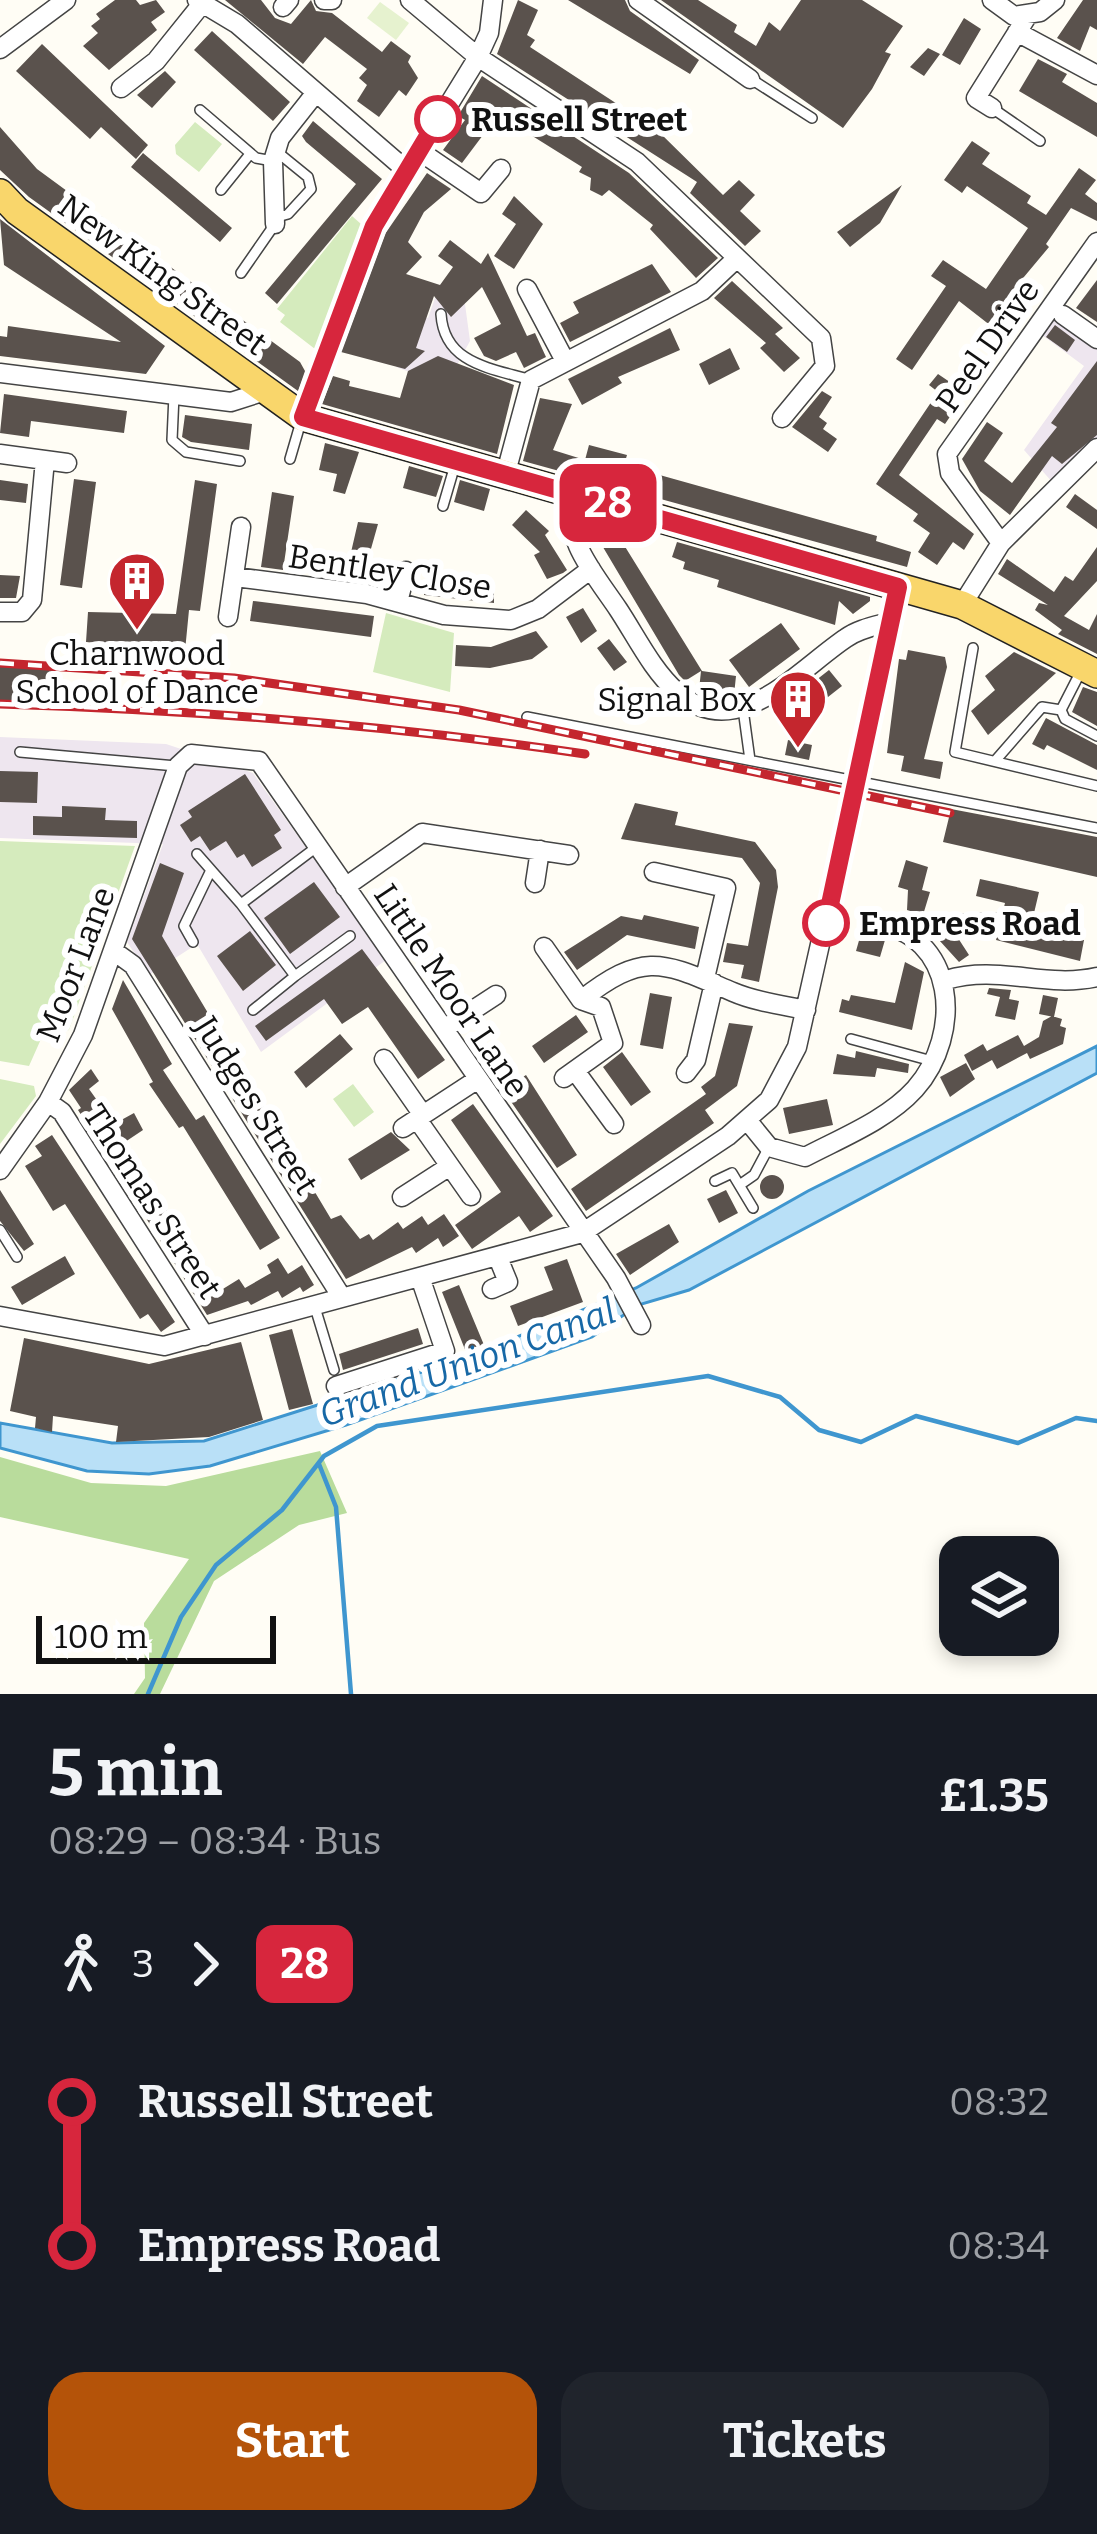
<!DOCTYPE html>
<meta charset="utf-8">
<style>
:root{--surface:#171b24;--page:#20242c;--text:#f1f3f6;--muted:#9ea1a6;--accent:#b45309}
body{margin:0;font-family:Bitter,serif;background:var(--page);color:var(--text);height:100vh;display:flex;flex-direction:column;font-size:45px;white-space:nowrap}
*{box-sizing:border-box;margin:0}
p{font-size:39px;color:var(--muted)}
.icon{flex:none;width:66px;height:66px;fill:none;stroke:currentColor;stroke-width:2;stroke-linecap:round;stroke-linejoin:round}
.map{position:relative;height:1694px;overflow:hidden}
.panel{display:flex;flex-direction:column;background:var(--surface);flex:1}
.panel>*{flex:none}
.badge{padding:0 24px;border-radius:18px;font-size:42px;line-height:78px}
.controls{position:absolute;left:939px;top:1536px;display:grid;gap:24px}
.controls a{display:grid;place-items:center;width:120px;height:120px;border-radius:24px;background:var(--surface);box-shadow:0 6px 18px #0003;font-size:60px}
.scale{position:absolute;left:36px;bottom:30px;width:240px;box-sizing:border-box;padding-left:12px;border:6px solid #111;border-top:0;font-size:33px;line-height:42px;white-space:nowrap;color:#111;-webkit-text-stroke:9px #fff;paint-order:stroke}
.map>.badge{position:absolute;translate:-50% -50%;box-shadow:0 0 0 6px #fff}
.legs{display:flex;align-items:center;gap:18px;height:132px;padding:0 48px;font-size:39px}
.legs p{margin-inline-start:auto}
.headline{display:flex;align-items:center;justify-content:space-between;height:204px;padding:0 48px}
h1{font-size:66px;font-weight:700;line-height:90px}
.primary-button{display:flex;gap:24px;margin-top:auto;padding:24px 48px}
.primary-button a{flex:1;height:138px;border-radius:36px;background:var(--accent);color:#fff;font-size:48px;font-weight:700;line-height:138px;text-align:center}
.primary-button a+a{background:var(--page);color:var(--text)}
ul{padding:0 48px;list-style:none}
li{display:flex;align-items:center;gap:42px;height:144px;font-size:45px}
li i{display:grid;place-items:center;width:18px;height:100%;margin:0 15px;background:currentColor}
li i::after{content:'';width:30px;height:30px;margin:-15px;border:9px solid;border-radius:50%;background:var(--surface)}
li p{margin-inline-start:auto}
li:first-child i{background:linear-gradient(#0000 50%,currentColor 0)}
li:last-child i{background:linear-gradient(currentColor 50%,#0000 0)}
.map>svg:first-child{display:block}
.industrial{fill:#eee6ef}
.green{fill:#d5ebbd}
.forest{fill:#b9dc9c}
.pitch{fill:#e6f2cf}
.water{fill:#b9e0f7;stroke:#3f96cf;stroke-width:3}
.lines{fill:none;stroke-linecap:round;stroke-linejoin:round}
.stream{stroke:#3f96cf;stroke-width:4.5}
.building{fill:#5a524d}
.lane-casing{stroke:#444;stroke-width:12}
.street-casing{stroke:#444;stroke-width:21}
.primary-casing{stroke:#222;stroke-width:30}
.lane{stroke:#fff;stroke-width:9}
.street{stroke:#fff;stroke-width:18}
.primary{stroke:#f9d66b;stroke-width:27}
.rail-casing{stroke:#c4262e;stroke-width:9}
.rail{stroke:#fff;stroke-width:4.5;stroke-dasharray:14;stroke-linecap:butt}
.street-bridge-casing{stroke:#444;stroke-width:21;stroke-linecap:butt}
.street-bridge{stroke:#fff;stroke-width:18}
.line-1-casing{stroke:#fff;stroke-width:27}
.line-1{stroke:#d7263d;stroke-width:18}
.stop-1-dot{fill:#fff;stroke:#d7263d;stroke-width:6}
.labels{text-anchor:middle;stroke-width:12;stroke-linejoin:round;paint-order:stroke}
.stop-label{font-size:33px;font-weight:bold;fill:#111;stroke:#fff;text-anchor:start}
.street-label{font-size:33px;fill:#111;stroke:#fff}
.poi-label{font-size:33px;fill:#111;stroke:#fff}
.water-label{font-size:36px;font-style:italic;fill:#1768a6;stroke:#fff}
</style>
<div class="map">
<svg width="1097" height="1694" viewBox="0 0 1097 1694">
<rect width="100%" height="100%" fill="#fffdf5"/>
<!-- industrial -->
<path class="industrial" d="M440,284L465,304L470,341L457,365L423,377L396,367L414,313L428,318Z
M1056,316L1097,347V439L1053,483L1024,450L1084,366L1042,335Z
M0,737L166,744L253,773L386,960L261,1052L197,944L149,975L127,942L163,844L0,838Z"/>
<!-- green -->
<path class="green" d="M195,122L222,144L199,172L176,154L175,145Z
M352,216L361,224L315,349L280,322L285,315L277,309Z
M386,613L454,633L450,692L373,672Z
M0,841L135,846L69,1030L41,1039L29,1066L0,1061Z
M0,1079L34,1086L36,1096L0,1144Z
M353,1084L374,1112L354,1127L333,1099Z"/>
<!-- forest -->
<path class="forest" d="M320,1451L347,1513L299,1525L214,1581L160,1694H134L145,1678L144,1623L189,1559L0,1517V1457L91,1483L166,1486Z"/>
<!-- pitch -->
<path class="pitch" d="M380,2L409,23L396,40L367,18Z"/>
<!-- water -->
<path class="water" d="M1097,1046V1073L689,1290L638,1305L592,1337L346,1425L210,1466L149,1474L87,1471L0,1448V1423L112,1443L204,1441L466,1358L636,1288L808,1191Z"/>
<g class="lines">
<!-- stream -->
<path class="stream" d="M319,1464L336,1507L351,1694
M148,1694L181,1617L216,1565L282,1510L324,1456L377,1426L708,1376L780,1397L819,1430L861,1442L916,1416L1018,1443L1076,1418L1097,1421"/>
</g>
<!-- building -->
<path class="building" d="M115,0H136L140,5L156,0L165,12L151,22L157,30L109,70L83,46L98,33L91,26L100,19L96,14Z
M225,0H261L275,18L291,24L311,0L316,11L332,13L382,52L391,41L411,56L408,62L418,78L406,96L399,90L379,117L357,101L367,85L359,78L367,69L325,37L303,64Z
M518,0L538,10L527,35L535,40L530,47L657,130L723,195L739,180L755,195L740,211L761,231L745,246L690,193L697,182L497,54Z
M568,0H625L630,11L699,60L690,74Z
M661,0H698L737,25L734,32L756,46L769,22L780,31L801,0H862L903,26L885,52L891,54L872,89L843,128Z
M1083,0H1097V30L1090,26L1080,51L1057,38Z
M964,18L981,29L960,65L942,55Z
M212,31L290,102L273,121L194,50Z
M42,44L148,145L136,159L101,127L90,139L16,71Z
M928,48L940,54L924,76L910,67Z
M1038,59L1067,74L1062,82L1097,103V137L1019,91Z
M165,71L176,82L152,108L137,95Z
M482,76L629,173L718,258L696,278L650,229L653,225L609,190L602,196L590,190L591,178L579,172L582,167L486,107L473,126L483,135L462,163L443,150L465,120L458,116Z
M313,121L382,179L277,304L265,293L356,184L306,142L302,136Z
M0,127L37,169L300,362L305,371L298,391L29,197L0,170Z
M972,141L990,153L982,164L1031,196L1027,203L1046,215L1079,168L1096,180L1085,194L1097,203V221L1071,208L1046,244L1049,247L1004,301L1020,312L1004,336L959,301L912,370L896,359L946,286L931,276L943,260L986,289L1028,228L967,186L962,193L944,180Z
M143,153L232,228L220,242L131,167Z
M427,173L451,189L424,212L408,242L422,257L406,274L440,285L453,267L438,256L450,240L481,264L488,253L527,336L535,333L546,357L524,368L516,352L496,361L484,356L474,338L501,324L482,287L451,317L434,296L416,348L425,351L405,369L341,352L385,234Z
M902,185L880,223L850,247L837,232Z
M514,196L543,224L514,269L494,256L516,224L502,214Z
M0,219L165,346L146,374L0,356V336L7,337L8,326L121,342L4,265Z
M652,264L671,292L570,342L560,323L579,313L573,302Z
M1097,280V322L1076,308Z
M732,281L783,328L775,334L800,358L784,372L760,348L766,343L714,298Z
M1055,325L1075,340L1067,352L1046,337Z
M670,328L680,350L618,377L622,383L582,405L568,379Z
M730,348L740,369L709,385L699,364Z
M438,356L514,385L497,454L322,404L333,376L350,381L349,386L400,398L408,371Z
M1097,361V435L1062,464L1052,456L1010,515L980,491L962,459L987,422L1003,433L984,461L1012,483L1057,427L1051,423Z
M938,374L966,393L945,424L937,419L899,475L974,534L964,550L953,542L937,565L918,552L930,533L913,521L918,514L876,484L938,392L929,385Z
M822,391L832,397L819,417L827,423L823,429L837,439L828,452L792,427Z
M4,394L127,411L124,433L31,421L29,437L0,433Z
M540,398L572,404L553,450L585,460L589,445L627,455L624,465L877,536L876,541L911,552L907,567L523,461Z
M185,415L252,424L249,450L191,442L182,437Z
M325,443L359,452L345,494L333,491L337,474L319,470Z
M409,466L443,476L436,497L403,488Z
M74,479L96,482L82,588L60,585Z
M0,480L28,484L26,503L0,500Z
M195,480L217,484L200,611L189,610L185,651L86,642L88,612L176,614Z
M460,480L490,489L484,511L454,502Z
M272,492L294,496L283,570L261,567Z
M1075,494L1097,510V529L1066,507Z
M526,510L549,531L545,535L567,570L563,573L547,579L534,555L540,552L512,525Z
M358,522L378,524L363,577L346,574Z
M611,524L702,671L736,676L734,695L699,690L701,671L685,681L679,675L594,532Z
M677,542L870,597V601L853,614L839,601L835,625L717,587L719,580L683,569L685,562L672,557Z
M1097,547V581L1064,616L1089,630L1097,614V654L1058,634L1062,630L1035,610L1039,603L1048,605L998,574L1007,559L1054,592L1065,576L1073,581Z
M429,574L494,582V603L424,595Z
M0,575L20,576L16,598H0Z
M253,601L374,616L371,637L250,621Z
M583,608L597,631L581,643L566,617Z
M781,623L800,649L749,687L729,660Z
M536,631L548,647L532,659L490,668L455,666L456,645L491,647Z
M609,639L627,662L614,671L597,648Z
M908,650L945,657L947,667L924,759L943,762L940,779L901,771L904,756L887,753L899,659L906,660Z
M1014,652L1056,673L988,735L971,711L995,690L985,676Z
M0,665L56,668L55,704L0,702Z
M829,670L842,686L786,730L774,713Z
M1083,687L1097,692V726L1072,712Z
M1046,718L1097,745V770L1047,745L1044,750L1032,744Z
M788,740L812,745L809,760L785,755Z
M0,771L38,772L37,803L0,802Z
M245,774L281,830L274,835L282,848L252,867L244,854L237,858L226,841L210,851L200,836L191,842L180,825L192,817L188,811Z
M635,803L678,812L675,825L755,842L776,870L778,887L759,982L741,978L744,965L723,962L727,943L748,946L760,883L742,858L621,839Z
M62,806L106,808L105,820L137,821V838L33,835V816L62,817Z
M951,809L1097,837V877L943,842Z
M906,860L928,867L922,890L930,892L923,915L907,910L908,890L898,887Z
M160,863L184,873L162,936L331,1219L341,1215L360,1239L369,1234L373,1240L398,1222L403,1229L422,1216L428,1225L444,1214L459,1236L443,1247L438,1238L416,1253L412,1247L346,1279L132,939Z
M980,879L1039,892L1030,930L1084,940L1080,961L996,940L1005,903L976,896Z
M314,882L340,917L290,954L264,918Z
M644,915L699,927L695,949L627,935L577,970L564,952L621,916L642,920Z
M965,928L958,938L969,955L959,962L939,940Z
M862,930L885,940L880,957L856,951Z
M250,931L276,965L243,991L217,956Z
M362,949L445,1060L418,1079L368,1007L342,1024L324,999L266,1041L255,1026Z
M905,962L924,972L912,1030L839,1012L842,999L849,1001L851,995L895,1003Z
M123,980L172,1064L163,1070L196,1120L204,1115L280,1238L260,1250L183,1126L179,1128L149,1084L153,1082L112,1009Z
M989,988L1011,990L1009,999L1019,1001L1015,1020L995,1016L1000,997L987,994Z
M650,993L672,997L663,1049L640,1045Z
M1043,995L1058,998L1054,1017L1039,1014Z
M576,1015L588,1032L544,1063L532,1046Z
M1052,1016L1062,1019L1060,1026L1066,1028L1063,1044L1030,1059L1027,1053L997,1069L992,1060L972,1071L964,1055L983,1044L987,1051L1018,1035L1024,1046L1039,1037L1043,1021Z
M729,1023L753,1026L737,1086L705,1110L714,1123L586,1211L571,1189L706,1094L701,1087L715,1076Z
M340,1034L353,1049L306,1088L294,1072Z
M856,1051L909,1064L908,1073L877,1068L875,1077L833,1074L837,1054L855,1058Z
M622,1052L651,1092L631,1106L603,1067Z
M966,1063L975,1079L950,1097L940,1077Z
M91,1069L99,1081L89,1089L114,1124L134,1113L143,1130L125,1142L218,1292L239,1279L245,1288L271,1273L267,1265L278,1258L288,1274L302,1265L314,1285L303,1292L300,1287L282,1298L278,1291L251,1305L248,1301L207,1315L78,1110L81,1108L69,1090Z
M526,1075L577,1155L557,1168L503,1090Z
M827,1099L833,1125L789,1134L783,1108Z
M473,1104L553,1216L530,1232L519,1216L472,1249L455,1225L501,1192L451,1120Z
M391,1132L410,1150L361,1180L348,1159Z
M52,1135L175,1322L161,1332L148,1314L140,1319L65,1204L53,1211L25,1166L42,1156L35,1146Z
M760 1187a12 12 0 1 1 24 0a12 12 0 1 1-24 0Z
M0,1190L34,1244L24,1251L0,1221Z
M726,1190L738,1213L719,1223L707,1199Z
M669,1224L679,1242L630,1275L616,1254Z
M65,1256L75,1274L22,1305L11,1287Z
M567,1259L583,1302L518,1326L510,1306L553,1290L544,1267Z
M459,1285L484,1345L466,1352L442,1292Z
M418,1328L423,1344L343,1370L339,1354Z
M292,1329L313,1404L289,1410L269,1335Z
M24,1338L149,1364L241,1342L263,1420L209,1437L116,1442L118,1426L53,1416L52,1432L35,1428L36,1417L10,1411Z"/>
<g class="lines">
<defs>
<path id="lane" d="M751,79L812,118
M992,108L1040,141
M200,110L256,158L273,161
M276,151L308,177L311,189L288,214L277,217
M221,190L250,154
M241,273L275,224
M441,314C444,364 491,368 531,380
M174,395L172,440L186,452L240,461
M290,459L302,418
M443,506L455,465
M973,648L955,752L1097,786
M1081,671L1061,710L1065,719L1097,736
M743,709L750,760
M527,717L1097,828
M20,752L176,766
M995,761L1042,707L1061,710
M318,846L241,904L295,976L350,936
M197,854L241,904
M193,942L184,926L211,870
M919,942L955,920L994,918
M253,1010L295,976
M851,1039L932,1061
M715,1181L732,1173L753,1208
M741,1184L754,1175L769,1147
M0,1230L17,1257
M314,1304L334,1370"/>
<path id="street" d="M197,0L237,24L406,170
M324,0H332
M410,0L478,57L637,162L821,338L825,366L782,418
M638,0L750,79
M992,0L1014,16L1040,12L1055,0
M283,7L289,0
M1017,32L1097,75
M0,49L66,0
M121,88L156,61L205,0
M992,108L976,98L1028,15
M418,150L481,193L501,169
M275,224L273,161L280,138L314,95
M527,289L564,359
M1063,315L1097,339
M0,373L231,402L262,392
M303,417L374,226L478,57L489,33L493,0
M0,454L67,463
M505,476L531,380L702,291L737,258
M572,493C562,538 593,572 618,609C636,636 652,670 677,692C737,745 798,670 846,638C858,629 875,626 889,622
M1001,543L950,473L947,454L1097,242
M235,577L367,594L444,615L511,620L538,609L591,569
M398,602L406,571
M962,605L1001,543L1097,448
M0,612H22L32,600L45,460
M228,617L241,527
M865,735L898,587
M654,872L726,888L705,978
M535,883L540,850
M345,887L422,833L569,855
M544,947L581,1000L601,1007L613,1043L564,1078
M115,952L133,965L341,1296
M946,980C999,964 1045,989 1097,977
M581,1000C646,949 664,963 733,992C756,1002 782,1005 806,1010
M444,1029L496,995
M384,1059L423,1115
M576,1072L614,1124
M686,1073L696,1060L714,983
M48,1102L62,1112L205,1336
M417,1119L471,1196
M747,1120L769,1147L805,1157C841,1138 887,1120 915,1089C964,1034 957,933 873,923
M403,1128L478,1079
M0,1170L48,1102L83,1035L178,766L191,754L259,761L616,1278L641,1325
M402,1197L450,1166
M492,1289L508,1282L499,1260
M0,1316L164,1346L582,1233L728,1136L769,1100L797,1047L838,864
M336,1386L445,1351L421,1280"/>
<path id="primary" d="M0,193L17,211L303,417L962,605L1097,674"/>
</defs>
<!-- lane casing -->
<use href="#lane" class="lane-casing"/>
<!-- street casing -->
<use href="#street" class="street-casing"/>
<!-- primary casing -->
<use href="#primary" class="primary-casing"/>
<!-- lane -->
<use href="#lane" class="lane"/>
<!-- street -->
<use href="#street" class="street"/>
<!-- primary -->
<use href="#primary" class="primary"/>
<defs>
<path id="rail" d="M0,663L234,678L459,710L950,813
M0,704C197,710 390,725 585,754"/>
</defs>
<!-- rail casing -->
<use href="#rail" class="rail-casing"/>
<!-- rail -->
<use href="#rail" class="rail"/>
<defs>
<path id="street-bridge" d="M838,864L865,735"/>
</defs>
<!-- street-bridge casing -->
<use href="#street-bridge" class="street-bridge-casing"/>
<!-- street-bridge -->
<use href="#street-bridge" class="street-bridge"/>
</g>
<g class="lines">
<defs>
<path id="line-1" d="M438,119L374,226L303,417L898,587L826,923"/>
</defs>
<!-- line-1 casing -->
<use href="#line-1" class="line-1-casing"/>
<!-- line-1 -->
<use href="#line-1" class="line-1"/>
</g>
<!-- icons -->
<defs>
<symbol id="building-pin" viewBox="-11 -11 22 30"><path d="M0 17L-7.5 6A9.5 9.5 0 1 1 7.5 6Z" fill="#c4262e" stroke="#fff"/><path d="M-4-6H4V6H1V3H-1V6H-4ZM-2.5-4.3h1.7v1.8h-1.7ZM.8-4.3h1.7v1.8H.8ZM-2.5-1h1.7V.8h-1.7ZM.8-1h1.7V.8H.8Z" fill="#fff"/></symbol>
</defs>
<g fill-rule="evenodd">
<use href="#building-pin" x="104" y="548" width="66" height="90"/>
<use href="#building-pin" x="765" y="666" width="66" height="90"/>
</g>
<!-- markers -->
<g class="stop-1-dot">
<circle cx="438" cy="119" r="21"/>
<circle cx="826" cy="923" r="21"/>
</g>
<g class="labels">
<!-- stop labels -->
<g class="stop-label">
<text x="471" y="131">Russell Street</text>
<text x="859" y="935">Empress Road</text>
</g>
<!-- street labels -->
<g class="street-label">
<text transform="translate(163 274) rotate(36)" y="12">New King Street</text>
<text transform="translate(987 345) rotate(-55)" y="12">Peel Drive</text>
<text transform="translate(390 571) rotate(9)" y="12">Bentley Close</text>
<text transform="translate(75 964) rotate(-69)" y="12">Moor Lane</text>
<text transform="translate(452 990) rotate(56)" y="12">Little Moor Lane</text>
<text transform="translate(257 1105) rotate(58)" y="12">Judges Street</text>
<text transform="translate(153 1201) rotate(57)" y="12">Thomas Street</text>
</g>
<!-- poi labels -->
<g class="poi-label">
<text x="137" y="665">Charnwood<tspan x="137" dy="38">School of Dance</tspan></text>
<text x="756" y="711" text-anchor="end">Signal Box</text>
</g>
<!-- water labels -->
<g class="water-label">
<text transform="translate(467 1362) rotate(-20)" y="13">Grand Union Canal</text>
</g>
</g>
</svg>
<div class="controls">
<a><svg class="icon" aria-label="layers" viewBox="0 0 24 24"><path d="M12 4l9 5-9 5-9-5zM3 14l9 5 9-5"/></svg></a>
</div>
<div class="scale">100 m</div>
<b class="badge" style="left:608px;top:503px;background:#d7263d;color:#fff">28</b>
</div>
<section class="panel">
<div class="headline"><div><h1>5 min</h1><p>08:29 – 08:34 · Bus</p></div><b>£1.35</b></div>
<div class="legs"><svg class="icon" aria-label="walk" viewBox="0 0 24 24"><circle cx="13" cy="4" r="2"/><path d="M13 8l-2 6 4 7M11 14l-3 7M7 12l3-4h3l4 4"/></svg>3<svg class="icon" aria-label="forward" viewBox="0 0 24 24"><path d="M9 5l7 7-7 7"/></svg><b class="badge" style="background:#d7263d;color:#fff">28</b></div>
<ul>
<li><i style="color:#d7263d"></i><b>Russell Street</b><p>08:32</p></li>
<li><i style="color:#d7263d"></i><b>Empress Road</b><p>08:34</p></li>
</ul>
<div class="primary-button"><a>Start</a><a>Tickets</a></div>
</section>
